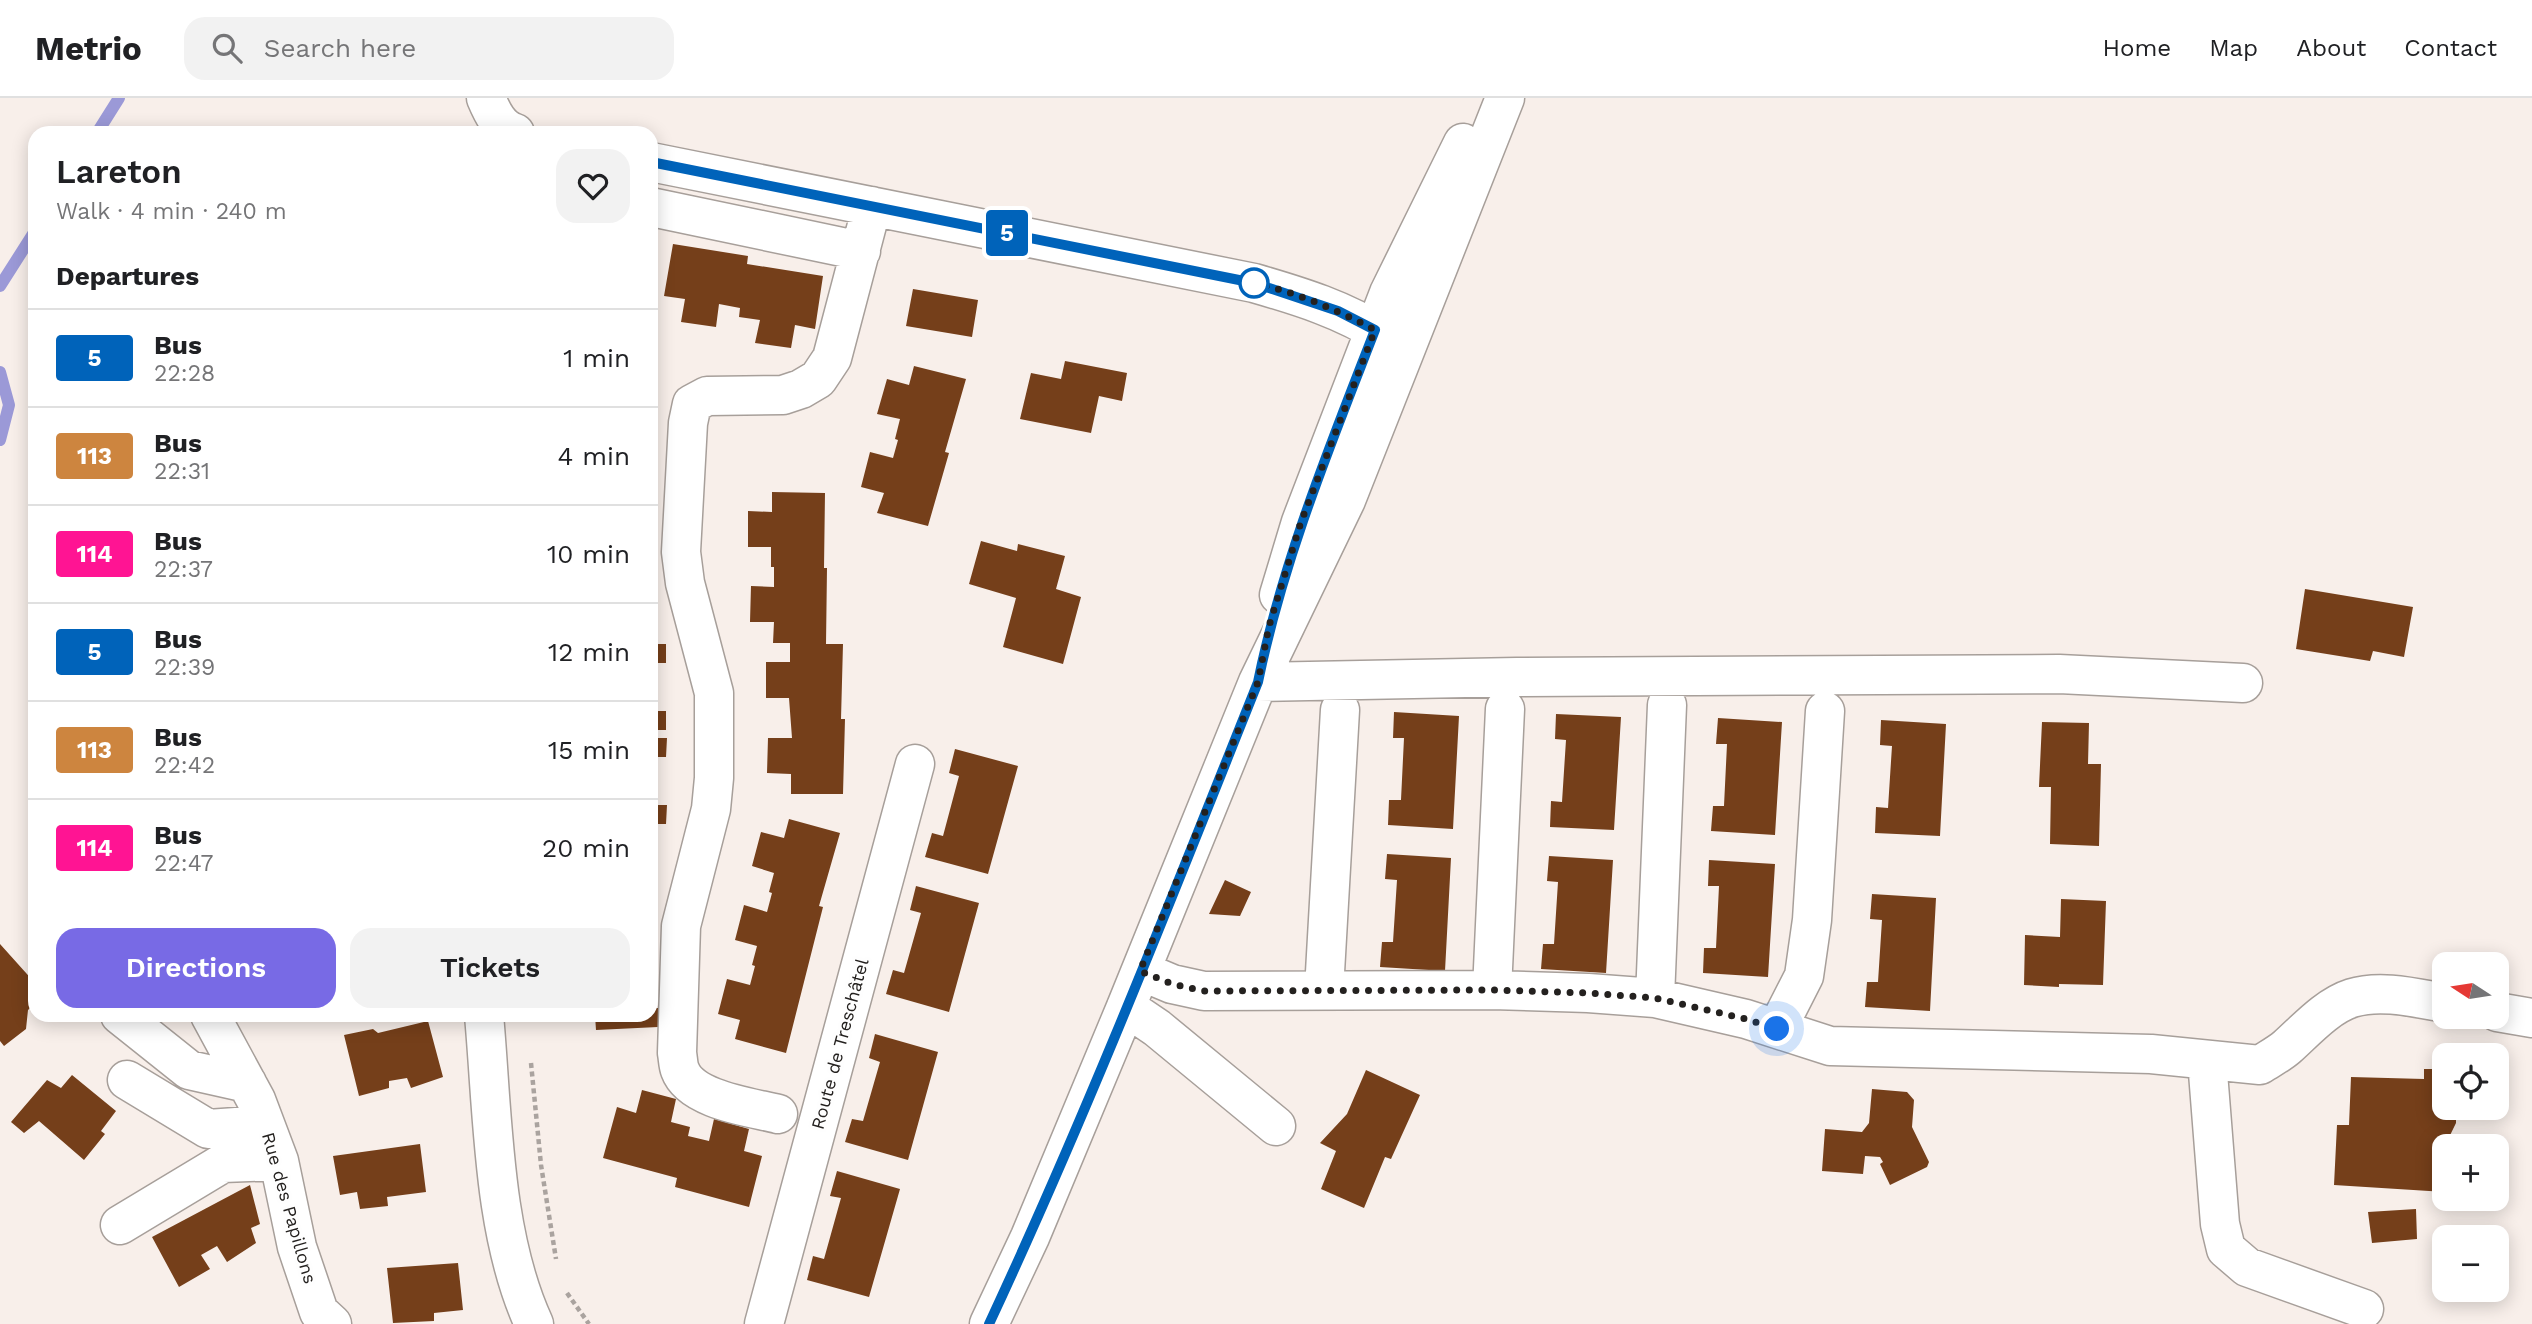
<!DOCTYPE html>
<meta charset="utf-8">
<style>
:root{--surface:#fff;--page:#f2f2f2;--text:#202124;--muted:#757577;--line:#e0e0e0;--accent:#786ae5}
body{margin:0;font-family:"Work Sans",sans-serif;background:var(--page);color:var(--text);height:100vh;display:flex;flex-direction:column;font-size:26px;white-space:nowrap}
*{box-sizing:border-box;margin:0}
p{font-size:23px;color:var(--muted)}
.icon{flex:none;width:38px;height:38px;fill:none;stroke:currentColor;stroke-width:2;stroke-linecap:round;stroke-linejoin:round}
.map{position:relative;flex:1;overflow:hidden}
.side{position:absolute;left:28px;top:28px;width:630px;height:896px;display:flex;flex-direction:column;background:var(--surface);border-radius:21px;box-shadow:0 4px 18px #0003}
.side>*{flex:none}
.badge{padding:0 14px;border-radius:5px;font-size:24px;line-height:46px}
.needle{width:46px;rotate:282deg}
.buttons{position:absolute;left:2432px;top:854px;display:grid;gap:14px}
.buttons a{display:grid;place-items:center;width:77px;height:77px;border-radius:14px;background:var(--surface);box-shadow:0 4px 18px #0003;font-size:35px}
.you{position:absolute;width:35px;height:35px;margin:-18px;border:5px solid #fff;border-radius:50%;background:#1a73e8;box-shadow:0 0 0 10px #1a73e833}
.map>.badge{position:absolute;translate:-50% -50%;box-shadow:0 0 0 4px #fff}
h2{padding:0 28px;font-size:26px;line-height:63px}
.round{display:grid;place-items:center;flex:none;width:74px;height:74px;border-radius:21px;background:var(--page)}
.head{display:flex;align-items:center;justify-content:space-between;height:119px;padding:0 28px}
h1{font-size:33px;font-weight:600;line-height:52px}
.primary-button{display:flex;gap:14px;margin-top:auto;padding:14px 28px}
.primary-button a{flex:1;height:80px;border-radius:21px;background:var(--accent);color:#fff;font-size:28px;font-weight:600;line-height:80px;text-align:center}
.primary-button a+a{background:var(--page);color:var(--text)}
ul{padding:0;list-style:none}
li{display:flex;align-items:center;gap:21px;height:98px;padding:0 28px;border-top:2px solid var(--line)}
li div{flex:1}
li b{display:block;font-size:26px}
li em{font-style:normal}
li .badge{min-width:77px;font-weight:700;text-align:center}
header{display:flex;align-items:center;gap:42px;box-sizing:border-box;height:98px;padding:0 35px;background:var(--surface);border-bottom:2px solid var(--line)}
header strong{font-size:33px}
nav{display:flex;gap:38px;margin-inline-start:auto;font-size:24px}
.search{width:490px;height:63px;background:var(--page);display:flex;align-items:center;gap:18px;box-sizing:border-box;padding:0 24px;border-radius:21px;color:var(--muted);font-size:26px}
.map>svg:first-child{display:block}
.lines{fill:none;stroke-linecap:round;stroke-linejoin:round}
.stream{stroke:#9b99d7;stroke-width:12}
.building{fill:#753f1a}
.minor-casing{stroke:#a79f9a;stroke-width:41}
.path{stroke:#aaa39f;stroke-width:4.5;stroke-dasharray:5 3.5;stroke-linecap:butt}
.minor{stroke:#fff;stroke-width:38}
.line-casing{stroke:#fff;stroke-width:16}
.line{stroke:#0063ba;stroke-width:10}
.walk{stroke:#24211f;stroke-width:7;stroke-dasharray:0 12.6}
.stop-dot{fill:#fff;stroke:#0063ba;stroke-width:3.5}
.labels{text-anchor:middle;stroke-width:7;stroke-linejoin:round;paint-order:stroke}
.street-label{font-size:18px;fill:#24211f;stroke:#fefefe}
</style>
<header>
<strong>Metrio</strong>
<div class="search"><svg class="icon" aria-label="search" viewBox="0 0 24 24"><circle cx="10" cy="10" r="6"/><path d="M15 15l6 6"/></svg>Search here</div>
<nav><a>Home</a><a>Map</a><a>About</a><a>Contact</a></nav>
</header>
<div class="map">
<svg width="2532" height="1226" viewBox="0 0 2532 1226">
<rect width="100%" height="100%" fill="#f8efea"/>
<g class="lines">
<!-- stream -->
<path class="stream" d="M97,35L119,0
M0,188L35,133
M0,274L9,307L0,342"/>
</g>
<!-- building -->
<path class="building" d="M673,146L748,158L747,166L823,178L815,231L795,227L791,250L755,245L760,222L739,219L740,210L719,206L716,229L681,224L685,201L664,198Z
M913,191L978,202L972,239L906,228Z
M1065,263L1127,275L1122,303L1099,298L1091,335L1020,321L1031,275L1061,281Z
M914,268L966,281L945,354L949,355L928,428L877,415L884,395L861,389L870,354L893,360L898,342L895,341L900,321L877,316L887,281L909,287Z
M772,394L825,395L824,470H827L826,546H843L841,621H845L843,696H791V676L767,675L768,640H792L789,600H766V564H790V545H773L774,524H750L751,488L774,489V469H771V449H748V413L772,414Z
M981,443L1017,453L1018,446L1065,458L1056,491L1081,499L1063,566L1003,549L1016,500L969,486Z
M2305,491L2413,509L2404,559L2373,553L2370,563L2296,551Z
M651,546H666V565H657V613H666V632H651Z
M1394,614L1459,618L1453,731L1388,727L1389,702H1401L1404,640H1393Z
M1556,616L1621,619L1614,732L1550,729L1551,703L1562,704L1566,642L1555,641Z
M1718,620L1782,624L1775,737L1711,733L1713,708H1724L1727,646H1716Z
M1881,622L1946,626L1940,738L1875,735L1876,709L1888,710L1892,648L1880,647Z
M2042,624L2089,625L2088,666H2101L2099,748L2050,746L2051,689H2039Z
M651,640H667L666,659H658V707H667L666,726H651Z
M955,651L1018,668L988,776L925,759L932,735L943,738L959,678L949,675Z
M789,721L840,735L819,808L823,809L786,955L735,941L740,922L718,916L727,881L750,887L755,868L752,867L757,848L735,842L744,807L767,814L772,795L769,794L774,775L752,768L761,734L784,740Z
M1387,756L1451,760L1445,873L1380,869L1382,844H1393L1397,782L1385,781Z
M1549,758L1613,762L1606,875L1541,871L1543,846H1554L1558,784L1547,783Z
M1709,762L1775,766L1768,879L1703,875L1704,850H1716L1719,788H1708Z
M1225,782L1251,794L1240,818L1209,816Z
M916,788L979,805L949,914L886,896L893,872L904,875L921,815L910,812Z
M1872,796L1936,800L1930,913L1865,909L1867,884H1878L1882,822L1870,821Z
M2061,801L2106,803L2103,887L2059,886V889L2024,887L2025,837L2060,839Z
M651,816H654L655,835H651Z
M651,843H655L656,862H651Z
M0,846L35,885V905L28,912L26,931L4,948L0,943Z
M651,910H658V929L596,932L595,917H651Z
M428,923L443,979L411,990L407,980L389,983V990L359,998L344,937L373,931L378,935Z
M875,936L938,954L908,1062L845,1044L852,1021L863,1023L880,964L869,960Z
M2424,971H2441L2445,981V1010H2456V1025L2438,1062L2445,1073V1094L2334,1087L2337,1027H2349L2351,979L2424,981Z
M1366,972L1420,997L1391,1061L1385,1059L1364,1110L1321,1091L1336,1053L1320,1045L1347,1016Z
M72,977L116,1013L101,1033L105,1036L84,1062L39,1023L24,1035L11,1024L47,982L61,990Z
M1872,991L1907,994L1914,1002L1912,1029L1929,1064L1927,1069L1890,1087L1880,1066L1883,1064L1880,1059L1865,1058L1863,1076L1822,1073L1825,1031L1862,1034L1869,1025Z
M642,992L676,1001L671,1024L690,1029L688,1038L709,1043L714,1021L749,1031L744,1053L762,1058L749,1109L675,1089L677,1080L603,1060L617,1009L636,1015Z
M420,1046L426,1094L387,1099L388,1108L360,1111L357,1094L340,1097L333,1058Z
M837,1073L900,1091L869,1199L807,1182L813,1158L824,1161L841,1100L830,1098Z
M250,1087L260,1126L251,1130L256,1145L227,1164L217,1148L201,1157L210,1171L179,1189L152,1139Z
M2416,1111L2417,1141L2372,1145L2368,1114Z
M458,1165L463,1212L434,1215V1223L393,1225L387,1170Z"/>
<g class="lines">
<defs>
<path id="minor" d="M486,0C492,14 499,30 515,35
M651,64L1254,185C1299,198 1345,212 1384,238C1391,255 1381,270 1375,286
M651,109L861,153
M1279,497L1301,424L1389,195L1463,45
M1258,584L1517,579L2059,576L2243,585
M1141,873L1172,886L1204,893L1492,892L1588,895L1655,900L1746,921L1830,948L2151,956L2260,967C2269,961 2279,956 2287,949C2306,932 2327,908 2352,900C2381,891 2416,900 2445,905
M1324,892L1340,612
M1492,892L1505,611
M1655,900L1667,607
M1126,909L1157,930L1276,1028
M2497,914L2532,920
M120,917L189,972L247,985
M210,917L256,1002L279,1063L297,1149L319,1214L332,1226
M484,917C493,1016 492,1135 534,1226
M1777,931L1804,878L1812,822L1825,613
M2207,962L2220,1126L2226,1151L2247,1169L2364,1211
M127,982L208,1031L265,1027
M778,1016C750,1009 691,1002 680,972C678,967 678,960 677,955L681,828L711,711L714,680V595L685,485L681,454L688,325L692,306L707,298L783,297L801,291L818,281L832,260L872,108
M120,1127L223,1065L279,1063
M764,1226L915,666
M989,1226L1030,1139L1126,909L1258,584L1346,402L1505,0"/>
</defs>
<!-- minor casing -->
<use href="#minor" class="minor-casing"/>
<!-- path -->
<path class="path" d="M531,965L541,1067L556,1161
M567,1195L589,1226"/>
<!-- minor -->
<use href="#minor" class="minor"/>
</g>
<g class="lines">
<defs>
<path id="line" d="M651,64L1254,185L1338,213L1375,232C1330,348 1283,462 1258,584C1172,799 1087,1016 989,1226"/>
</defs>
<!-- line casing -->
<use href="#line" class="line-casing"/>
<!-- line -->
<use href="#line" class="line"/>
<!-- walk -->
<path class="walk" d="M1254,185C1296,194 1337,212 1375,232L1301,424L1269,528L1258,584L1140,873L1172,886L1204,893L1492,892L1588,895L1655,900L1746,921L1777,931"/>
</g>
<!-- markers -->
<circle class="stop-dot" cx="1254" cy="185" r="14"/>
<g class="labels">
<!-- street labels -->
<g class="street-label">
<text transform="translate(840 946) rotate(-75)" y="6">Route de Treschâtel</text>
<text transform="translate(289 1110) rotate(74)" y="6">Rue des Papillons</text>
</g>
</g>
</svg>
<div class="buttons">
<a><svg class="needle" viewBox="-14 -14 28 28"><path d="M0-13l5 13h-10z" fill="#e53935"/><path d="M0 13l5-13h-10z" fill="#757577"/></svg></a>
<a><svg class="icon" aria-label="locate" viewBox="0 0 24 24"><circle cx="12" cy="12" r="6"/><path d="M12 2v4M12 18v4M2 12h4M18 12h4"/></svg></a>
<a>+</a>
<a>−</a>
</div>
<div class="you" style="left:1777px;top:931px"></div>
<b class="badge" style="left:1007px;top:135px;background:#0063ba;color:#fff">5</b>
<section class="side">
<div class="head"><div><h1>Lareton</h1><p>Walk · 4 min · 240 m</p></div><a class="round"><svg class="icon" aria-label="heart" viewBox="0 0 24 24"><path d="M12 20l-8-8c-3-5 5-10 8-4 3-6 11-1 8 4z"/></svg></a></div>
<h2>Departures</h2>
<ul>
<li><span class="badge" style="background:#0063ba;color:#fff">5</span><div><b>Bus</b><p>22:28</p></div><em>1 min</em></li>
<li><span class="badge" style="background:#cd853f;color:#fff">113</span><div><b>Bus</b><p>22:31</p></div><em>4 min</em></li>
<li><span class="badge" style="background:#ff1493;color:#fff">114</span><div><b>Bus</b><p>22:37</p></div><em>10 min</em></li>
<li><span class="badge" style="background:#0063ba;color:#fff">5</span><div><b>Bus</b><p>22:39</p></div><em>12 min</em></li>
<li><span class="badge" style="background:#cd853f;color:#fff">113</span><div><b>Bus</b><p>22:42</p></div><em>15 min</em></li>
<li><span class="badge" style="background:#ff1493;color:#fff">114</span><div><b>Bus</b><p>22:47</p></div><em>20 min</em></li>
</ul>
<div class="primary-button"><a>Directions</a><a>Tickets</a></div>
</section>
</div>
